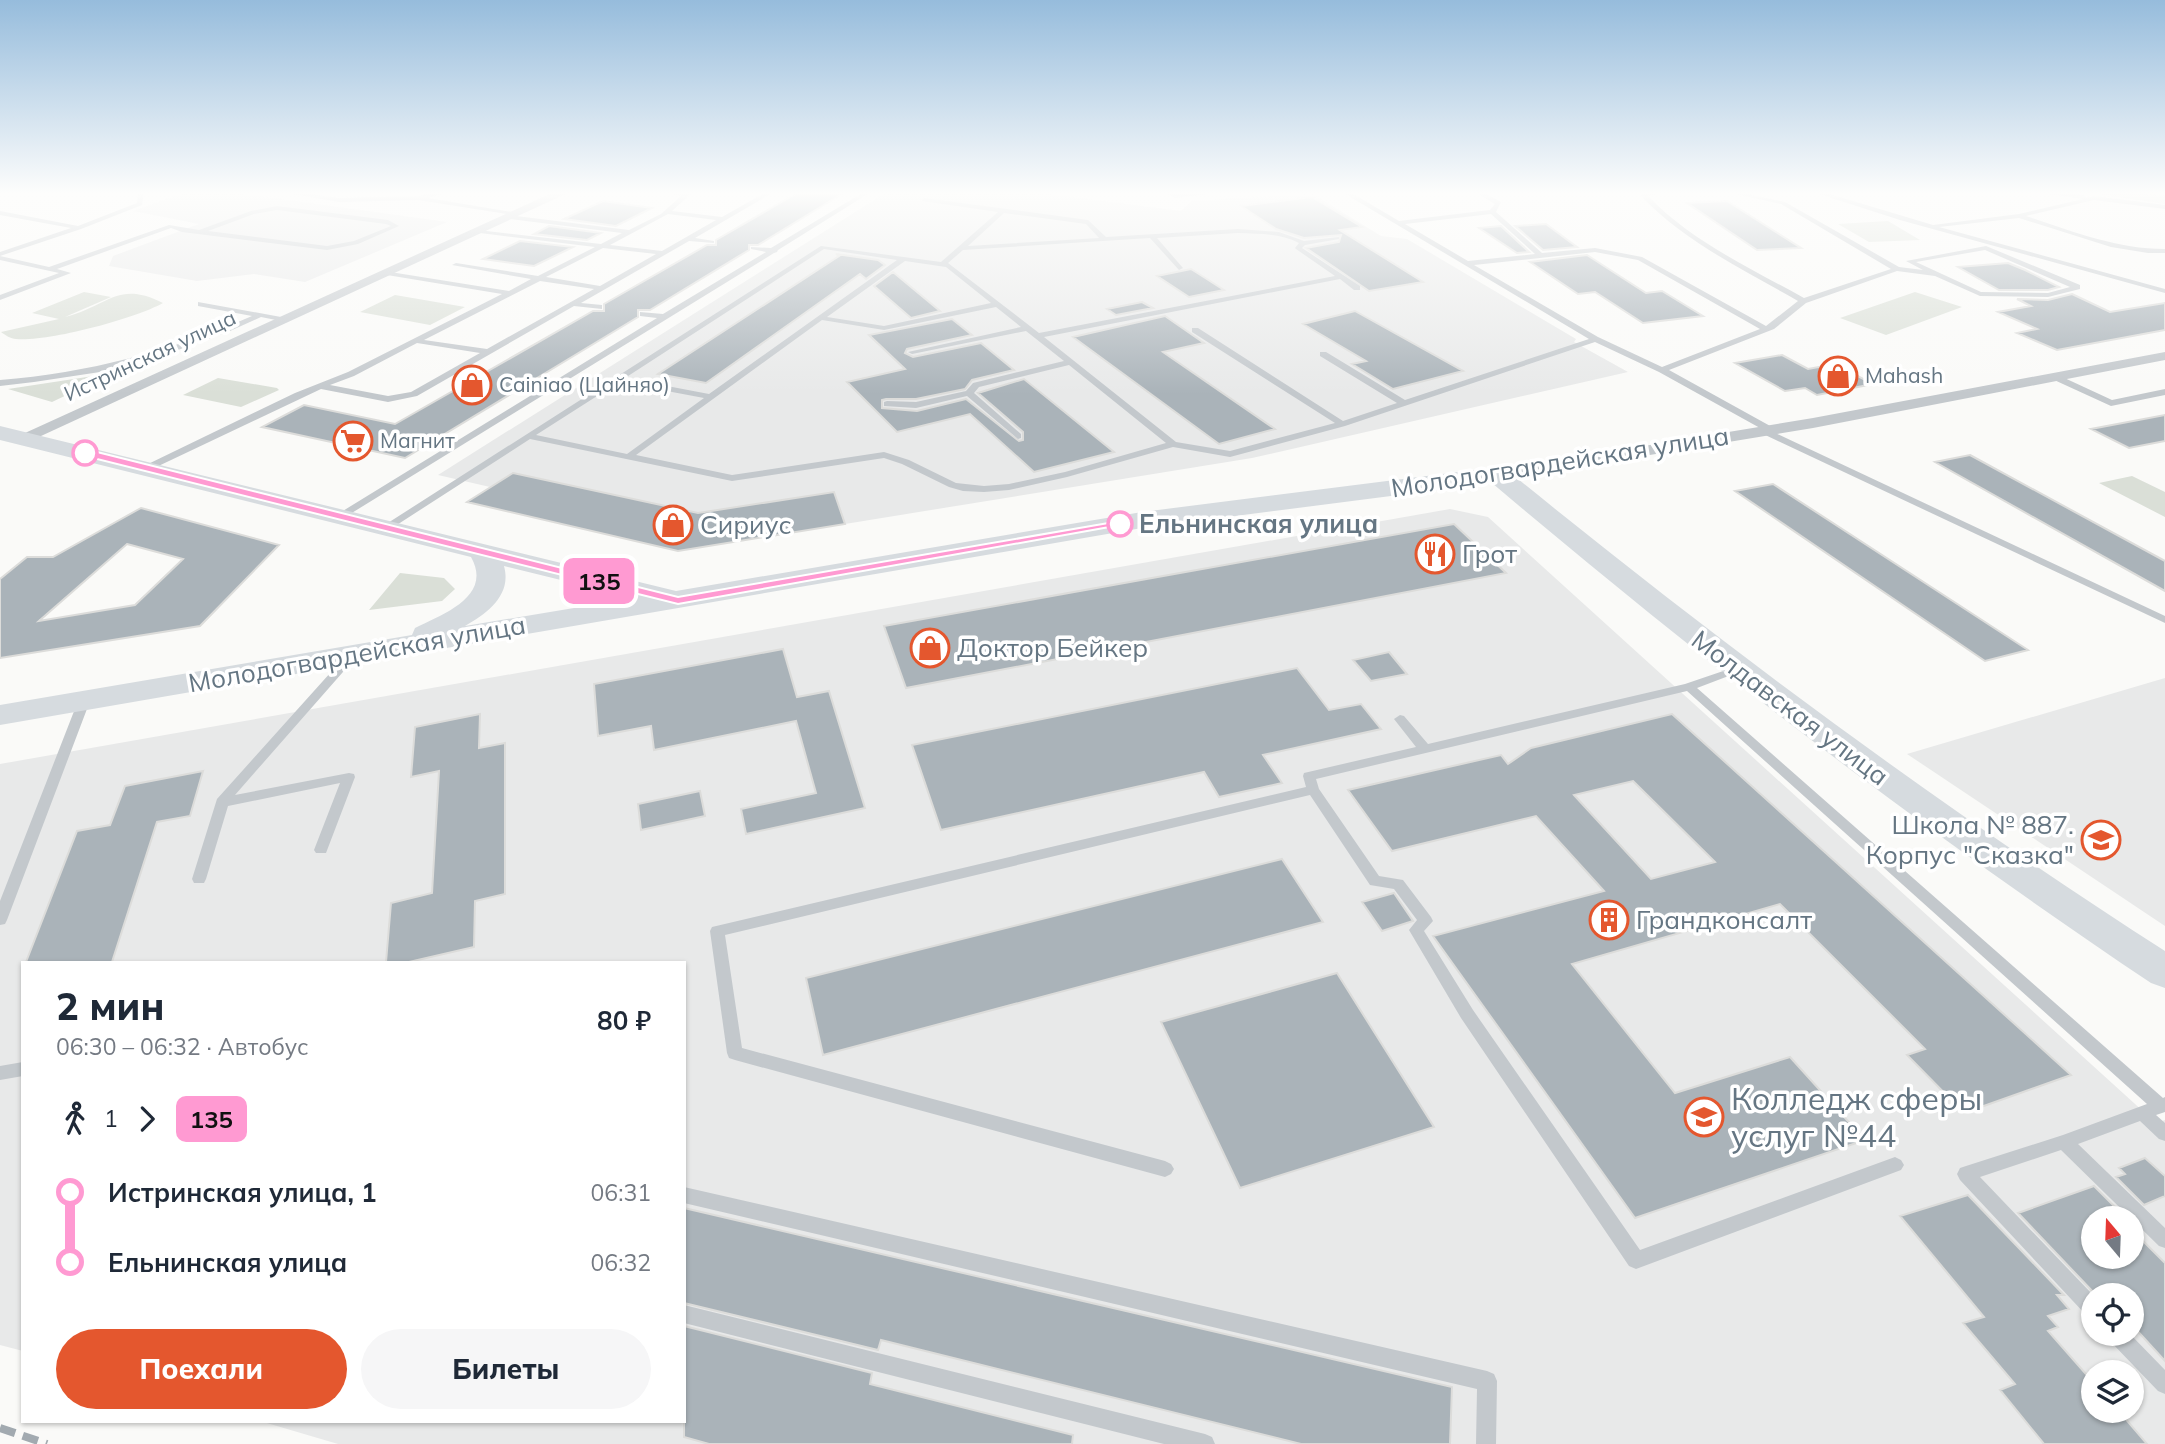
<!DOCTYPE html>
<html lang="ru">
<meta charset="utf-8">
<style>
:root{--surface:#fff;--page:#f6f6f7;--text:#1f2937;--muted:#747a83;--accent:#e4572e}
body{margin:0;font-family:Mulish,sans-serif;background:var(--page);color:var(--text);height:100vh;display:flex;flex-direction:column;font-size:26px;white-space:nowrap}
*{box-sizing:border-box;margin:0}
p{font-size:23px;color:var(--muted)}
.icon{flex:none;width:38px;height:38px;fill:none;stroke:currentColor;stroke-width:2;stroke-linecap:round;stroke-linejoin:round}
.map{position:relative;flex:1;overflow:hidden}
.side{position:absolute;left:21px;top:961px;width:665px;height:462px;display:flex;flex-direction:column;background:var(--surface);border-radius:0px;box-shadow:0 2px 5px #0004}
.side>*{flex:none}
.badge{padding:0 14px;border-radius:10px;font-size:24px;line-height:46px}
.needle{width:46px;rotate:341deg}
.buttons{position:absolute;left:2081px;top:1206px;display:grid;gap:14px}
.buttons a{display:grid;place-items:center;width:63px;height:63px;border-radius:50%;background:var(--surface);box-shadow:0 2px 5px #0004;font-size:35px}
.map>.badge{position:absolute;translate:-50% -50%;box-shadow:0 0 0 4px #fff}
.legs{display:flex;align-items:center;gap:10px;height:77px;padding:0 35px;font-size:23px}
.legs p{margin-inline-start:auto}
.overview{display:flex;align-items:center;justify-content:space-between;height:119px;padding:0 35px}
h1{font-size:38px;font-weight:800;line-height:52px}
.cta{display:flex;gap:14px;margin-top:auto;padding:14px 35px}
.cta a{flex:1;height:80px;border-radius:42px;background:var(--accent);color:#fff;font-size:28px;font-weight:800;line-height:80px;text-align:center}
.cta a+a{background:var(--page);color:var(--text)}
ul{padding:0 35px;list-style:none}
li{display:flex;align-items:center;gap:24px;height:70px;font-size:26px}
li i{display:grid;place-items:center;width:10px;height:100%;margin:0 9px;background:currentColor}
li i::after{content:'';width:18px;height:18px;margin:-9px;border:5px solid;border-radius:50%;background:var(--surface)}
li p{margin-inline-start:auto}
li:first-child i{background:linear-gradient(#0000 50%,currentColor 0)}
li:last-child i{background:linear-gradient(currentColor 50%,#0000 0)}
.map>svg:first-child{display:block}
.built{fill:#e8e9e9;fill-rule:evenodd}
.green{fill:#dadfd7}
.building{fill:#aab3b9;stroke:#dcdcda;stroke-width:2;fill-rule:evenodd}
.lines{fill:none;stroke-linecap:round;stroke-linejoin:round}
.lane{fill:#c3c8cc;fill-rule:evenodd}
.street{fill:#c3c8cc;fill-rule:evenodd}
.secondary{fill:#d6dbdf;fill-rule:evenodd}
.rail{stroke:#a2aab0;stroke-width:8;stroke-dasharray:16 8;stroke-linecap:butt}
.line-1{fill:#ff9ad2;stroke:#fff;stroke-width:2}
.stop-1-dot{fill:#fff;stroke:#ff9ad2;stroke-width:3.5}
.labels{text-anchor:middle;stroke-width:7;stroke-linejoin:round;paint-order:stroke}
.far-street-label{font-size:21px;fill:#657683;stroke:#fff}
.far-poi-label{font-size:21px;fill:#657683;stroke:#fff;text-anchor:start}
.street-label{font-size:26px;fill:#657683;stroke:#fff}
.stop-label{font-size:26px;font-weight:bold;fill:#657683;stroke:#fff;text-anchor:start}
.poi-label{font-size:26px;fill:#657683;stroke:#fff;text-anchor:start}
.near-poi-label{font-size:32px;fill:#657683;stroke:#fff;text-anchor:start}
</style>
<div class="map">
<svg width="2165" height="1444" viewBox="0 0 2165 1444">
<rect width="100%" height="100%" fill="#fafaf8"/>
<!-- built -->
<path class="built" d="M186,192H230L447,222L305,282L254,274L197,281L109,266L113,256L199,224L133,211Z
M887,192H1033L1181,211L1191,201L1313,194L1381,236L1407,239L1576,339L1574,342L1628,372L1252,458L678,551L467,502L490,487L438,475Z
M1450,509L1488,517L2156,1123L2165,1120V1444H338L260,1421H684V962H23V1351L0,1345V764ZM2093,1218H2132V1256H2093ZM2093,1295H2132V1334H2093ZM2093,1372H2132V1410H2093Z
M2165,678V926L1907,754Z"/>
<!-- green -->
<path class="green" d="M2084,192L2165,195V204Z
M1888,221L1920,240L1869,242L1838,224Z
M84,292L111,297L65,317C109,306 117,280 163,303C134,319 48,342 16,339C11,339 5,335 1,332L59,319L32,313Z
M1915,292L1962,307L1886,335L1840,318Z
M395,295L465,307L430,325L360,312Z
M113,373L52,402L8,389Z
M218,378L277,388L279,390L241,407L183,395Z
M2132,476L2165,492V517L2099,483Z
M400,573L444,578L455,589L442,601L369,610Z"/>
<!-- building -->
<path class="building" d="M799,192H845L758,245H749V250L650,310H638V317L405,458L262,427L304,405L395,424L593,311H604V304L707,245H716V240Z
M1312,197L1362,227L1340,230L1423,282L1369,291L1306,248L1339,242L1341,235L1304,238L1276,229L1241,206Z
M603,201L652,208L616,226L564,219Z
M1727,201L1801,248L1757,250L1687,203Z
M1546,224L1577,247L1543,250L1515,226Z
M549,226L601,233L587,240L534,234Z
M1501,226L1529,252L1517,253L1479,228Z
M520,241L573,247L534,266L483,259Z
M836,254L878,260L885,265L866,279L860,274L706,383L658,374L839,256Z
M1587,255L1646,293L1662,291L1703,316L1643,323L1595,292L1578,294L1530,262Z
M2008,263L2025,270L2059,287L2048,290H1999L1958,267Z
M1191,269L1199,274L1224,290L1189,297L1157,276Z
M893,272L940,311L911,318L874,286Z
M2072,294L2110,312L2165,303V330L2057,350L2017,333L2037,329L1998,312L2031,306L2017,299L2048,300Z
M1142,302L1153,308L1116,315L1107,309Z
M1355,311L1463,371L1393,389L1352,364L1366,361L1303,324Z
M1165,316L1204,343L1163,352L1275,429L1219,444L1073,337Z
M952,319L972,335L907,349L905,353L913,357L981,343L1014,370L972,380L965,389L916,399H886L882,400V408L917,411L966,399L1019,441L1023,440V432L978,393L1024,379L1114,452L1034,472L970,414L897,432L847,382L905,369L869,335Z
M1782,355L1808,369L1835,364L1873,384L1817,395L1805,388L1785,391L1735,363Z
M2165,415V441L2129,448L2091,429Z
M1970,455L2165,561V591L1935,462Z
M513,473L698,513L834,492L845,524L678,551L467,502Z
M1773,484L2028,650L1985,661L1735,491Z
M141,508L279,545L200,626L0,658V579L27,557H53ZM127,544L183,559L135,605L39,621Z
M1454,524L1506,573L906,688L884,626Z
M783,649L797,697L829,691L865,808L746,834L741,809L816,793L796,721L654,750L651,726L598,736L594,684Z
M1389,652L1407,674L1371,681L1353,660Z
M1297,668L1329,710L1361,704L1381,729L1263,755L1282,783L1219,797L1204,772L941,830L912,745Z
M480,714L479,748L505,743V894L475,901L474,947L409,962H386L391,903L432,893L439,771L411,777L415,727Z
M1672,714L1838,864L2071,1075L1964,1113L1907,1055L1925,1049L1780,904L1572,964L1675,1093L1790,1057L1865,1140L1635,1218L1433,936L1604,891L1536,816L1392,851L1348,790L1501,755L1508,764L1531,748ZM1633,781L1715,862L1651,879L1574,795Z
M203,771L190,816L157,822L112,962H26L77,831L110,825L125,786Z
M700,791L705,816L641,830L638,804Z
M1282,859L1323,922L823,1055L806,978Z
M1394,893L1413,921L1382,931L1362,902Z
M1337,973L1434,1127L1240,1188L1161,1022Z
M2145,1158L2165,1176V1196L2144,1205L2116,1177L2125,1174L2119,1168Z
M2094,1186L2122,1214L2117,1215L2120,1218H2093V1256H2132V1230L2165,1263V1361L2132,1325V1295H2096L2018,1213Z
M1968,1195L2064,1295H2057L2069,1309L2048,1316L2058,1327L2048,1331L2093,1382V1410H2118L2147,1444H2044L2000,1390L2015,1384L1963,1323L1984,1317L1900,1216Z
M684,1208L1452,1387L1450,1444H1301L881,1340L878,1350L684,1303Z
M684,1326L872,1373L870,1384L1073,1435L1072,1444H709L684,1437Z"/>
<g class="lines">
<!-- lane -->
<path class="lane" d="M138,192H144L142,205L81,229L0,256L49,267L169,225L199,230L251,211L277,206L388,220L399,226L358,244L327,250L182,232L171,228L57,269L71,273L0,300V295L59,273L0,260V252L71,228L0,215V211L78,226L137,203ZM277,210L386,224L391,226L354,241L327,246L208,231L254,214Z
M281,192H297L339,198L418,196L438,192H450L428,198L518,213L516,216L629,230L661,214L681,196L662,192H693L672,211L722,217L766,192H774L695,238L714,241V243L689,241L581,303L602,305V309L574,306L417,396L388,402L321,389L150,470H144V466L295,393L348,372L502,294L387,275H384V271L509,291L531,279L452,265L456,263L538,276L595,247L480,233L478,232V230L601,244L622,233L510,219L508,218V216L513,215L418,200L339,202ZM668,214L716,220L662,251L610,245ZM603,248L656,254L600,286L546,277ZM540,281L594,289L487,349L424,340ZM417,343L480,353L411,392L388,396L330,385L354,376Z
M864,192H871L778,250L777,252L774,253L342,519H334L333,517L657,318L640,316V312L663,314L766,252L751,249V247L771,248Z
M1164,192L1176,194L1225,192L1175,198Z
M1342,192H1350L1399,221L1490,210L1495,204L1475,192H1483L1501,202L1496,212L1542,253L1595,248L1642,257L1766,326L1798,301C1744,270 1685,242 1641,196V194L1669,192L1648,196C1691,241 1750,268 1804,298L1891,269L1781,204L1726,192H1738L1785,202L1899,267L1923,270L1906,261L1986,246L2080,285V289L2048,297L1980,296L1935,276L1897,271L1806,303L1774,329L1669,370L1772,427L1773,429L1771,431L2165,616V623L1759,432L1758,430L1760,428L1659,372L1595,342L1345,426L1230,457L1173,447L1067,477L1009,490L984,492L963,491L949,487L902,464L884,458L732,481L530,439L389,530L385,531L380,528L821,246L941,262L998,212L922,201L924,198L1088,220L1106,237L1238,229L1279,232L1304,241L1339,237V239L1305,245L1302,248L1360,286V290H1354L1340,279L1044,337L1176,442L1230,451L1335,423L1192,332V328H1198L1343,421L1397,403L1320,356V352H1326L1405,400L1589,339ZM1004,213L1086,224L1099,238L968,246ZM1491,214L1535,254L1468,261L1405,224ZM1238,233C1259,234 1280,233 1299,243L1295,248L1296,249L1335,276L1039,333L948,263L963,250L1150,238L1179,270L1183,268L1157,238ZM824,249L897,260L709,394L625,378ZM1985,250L2070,287L2048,293L1981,292L1916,262ZM1595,252L1638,260L1760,329L1662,367L1598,337L1474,265ZM905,261L946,267L991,303L884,326L827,317ZM996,307L1021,327L908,352L912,354L1026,331L1064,361L973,383L966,391L916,402L887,401L884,402V406L916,408L967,396L1018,439L1021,438V434L974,393L979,387L1069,365L1166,443L1065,472L1009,484L984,486L956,483L909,460L884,452L732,475L636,455L822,320L884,330ZM619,382L704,398L627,454L536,435Z
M1813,192H1823L1933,225L2019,214L2083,199L2036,192L2084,195L2086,198L2094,196L2165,205V209L2094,200L2026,216C2072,231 2116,249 2165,249V253H2148L2111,247L2019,218L1939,227L2165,289V293L1900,220Z
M198,302L281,317L285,319L281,321L261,317L230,331L167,354L100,372L34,382L0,386V380C88,373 171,351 252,316L198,306Z
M2052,375H2058L2112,400L2165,389V395L2111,406L2052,379Z
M353,651L359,654L357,656L235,795L349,773L354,774L355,777L326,853H316L314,850L340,783L228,806L206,879L204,883H194L192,879L217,799L349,652Z
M1735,667L1739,668L1741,670L1739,672L1697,688L2163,1098L2165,1097V1112L2156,1115L2165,1123V1141L2159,1139L2140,1121L2078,1144L2165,1228V1248L2159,1246L2061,1150L1980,1177L2093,1295V1317L2086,1315L1960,1180L1957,1174L1960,1168L1966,1166L2063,1135L2147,1104L1687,691L1316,779L1319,789L1379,876L1403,880L1431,917L1433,921L1424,931L1473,1010L1640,1250L1895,1157L1901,1160L1904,1165L1901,1170L1636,1269L1629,1266L1461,1018L1409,930L1417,920L1394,889L1370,885L1310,795L725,935L742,1048L1165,1161L1171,1164L1174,1169L1171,1174L1165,1177L735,1060L729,1058L727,1053L710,931L712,927L1306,787L1303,776L1304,773L1416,747L1394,719L1400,715L1404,716L1428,744L1685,684Z
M84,697L90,701L7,920L5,924L0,925V901L78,701Z
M23,1062V1076L0,1080V1066Z
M684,1187L1487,1371L1494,1374L1497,1381L1496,1444H1476L1477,1389L684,1203Z
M684,1305L1205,1434L1212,1437L1215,1444H1164L684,1323Z
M2107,1334H2130L2165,1370V1394L2158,1391L2110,1341Z"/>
<!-- street -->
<path class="street" d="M554,192H570L28,442H16L14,438Z
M2165,352V360L1813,428L1498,480L1489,475L1498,470L1813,418Z"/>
<!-- secondary -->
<path class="secondary" d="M0,426L676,591L1142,512L1498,467L1507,470C1718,642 1936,804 2165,951V988L2151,983C1921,829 1703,662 1492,483L1142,528L0,725V705L412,635L415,628C444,614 493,596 471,557L0,440ZM504,566L634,598L465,626C488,613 512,595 504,566Z"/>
<!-- rail -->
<path class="rail" d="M0,1428L47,1444"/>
</g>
<!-- sky -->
<linearGradient id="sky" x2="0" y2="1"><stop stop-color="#96bcdc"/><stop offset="0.49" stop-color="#fdfdfc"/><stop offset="1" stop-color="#fdfdfc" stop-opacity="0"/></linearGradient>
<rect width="2165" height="394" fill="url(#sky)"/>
<!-- line-1 -->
<path class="line-1" d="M85,449L678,597L1120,521L1126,524L678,604L81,455V450Z"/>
<!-- icons -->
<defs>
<symbol id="shop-ring" viewBox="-11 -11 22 22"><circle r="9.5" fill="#fff" stroke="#e4572e" stroke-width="1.5"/><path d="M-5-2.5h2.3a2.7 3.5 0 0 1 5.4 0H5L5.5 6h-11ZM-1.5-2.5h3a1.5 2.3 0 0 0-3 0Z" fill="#e4572e"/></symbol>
<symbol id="supermarket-ring" viewBox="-11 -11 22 22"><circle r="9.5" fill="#fff" stroke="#e4572e" stroke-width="1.5"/><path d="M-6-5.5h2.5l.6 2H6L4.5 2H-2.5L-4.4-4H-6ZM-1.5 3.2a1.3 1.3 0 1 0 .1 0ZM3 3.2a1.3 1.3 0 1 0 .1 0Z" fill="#e4572e"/></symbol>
<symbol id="restaurant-ring" viewBox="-11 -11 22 22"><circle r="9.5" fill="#fff" stroke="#e4572e" stroke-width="1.5"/><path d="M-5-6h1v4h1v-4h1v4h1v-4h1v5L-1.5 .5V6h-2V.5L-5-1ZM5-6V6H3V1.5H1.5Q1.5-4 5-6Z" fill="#e4572e"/></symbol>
<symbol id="school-ring" viewBox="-11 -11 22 22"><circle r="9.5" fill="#fff" stroke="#e4572e" stroke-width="1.5"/><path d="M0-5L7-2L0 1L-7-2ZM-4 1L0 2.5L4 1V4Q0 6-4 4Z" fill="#e4572e"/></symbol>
<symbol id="building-ring" viewBox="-11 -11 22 22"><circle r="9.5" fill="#fff" stroke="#e4572e" stroke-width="1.5"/><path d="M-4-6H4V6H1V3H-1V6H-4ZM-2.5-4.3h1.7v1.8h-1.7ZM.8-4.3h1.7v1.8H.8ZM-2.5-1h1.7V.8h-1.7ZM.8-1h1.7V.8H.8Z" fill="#e4572e"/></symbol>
<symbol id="university-ring" viewBox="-11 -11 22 22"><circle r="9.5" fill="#fff" stroke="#e4572e" stroke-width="1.5"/><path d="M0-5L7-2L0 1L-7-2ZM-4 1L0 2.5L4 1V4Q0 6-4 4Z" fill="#e4572e"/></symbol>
</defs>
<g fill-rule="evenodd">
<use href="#shop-ring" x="1816" y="354" width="44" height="44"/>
<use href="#shop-ring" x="450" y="363" width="44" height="44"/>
<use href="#supermarket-ring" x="331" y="419" width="44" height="44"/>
<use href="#shop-ring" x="651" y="503" width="44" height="44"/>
<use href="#restaurant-ring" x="1413" y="532" width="44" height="44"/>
<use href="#shop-ring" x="908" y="626" width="44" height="44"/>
<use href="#school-ring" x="2079" y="818" width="44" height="44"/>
<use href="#building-ring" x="1587" y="898" width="44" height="44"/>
<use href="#university-ring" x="1682" y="1095" width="44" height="44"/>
</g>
<!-- markers -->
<g class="stop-1-dot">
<circle cx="85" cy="453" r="12"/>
<circle cx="1120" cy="524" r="12"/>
</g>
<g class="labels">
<!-- far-street labels -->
<g class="far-street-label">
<text transform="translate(150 356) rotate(-25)" y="7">Истринская улица</text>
</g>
<!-- far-poi labels -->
<g class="far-poi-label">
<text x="1865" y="383">Mahash</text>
<text x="499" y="392">Cainiao (Цайняо)</text>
<text x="380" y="448">Магнит</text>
</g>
<!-- street labels -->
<g class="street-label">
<text transform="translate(1560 462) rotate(-9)" y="9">Молодогвардейская улица</text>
<text transform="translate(357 654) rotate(-10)" y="9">Молодогвардейская улица</text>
<text transform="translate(1790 708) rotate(37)" y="9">Молдавская улица</text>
</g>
<!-- stop labels -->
<g class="stop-label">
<text x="1139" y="533">Ельнинская улица</text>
</g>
<!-- poi labels -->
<g class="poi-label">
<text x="700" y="534">Сириус</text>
<text x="1462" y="563">Грот</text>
<text x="957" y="657">Доктор Бейкер</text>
<text x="2074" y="834" text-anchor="end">Школа № 887.<tspan x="2074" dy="30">Корпус "Сказка"</tspan></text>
<text x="1636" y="929">Грандконсалт</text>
</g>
<!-- near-poi labels -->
<g class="near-poi-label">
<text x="1731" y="1110">Колледж сферы<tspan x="1731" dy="37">услуг №44</tspan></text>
</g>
</g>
</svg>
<div class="buttons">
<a><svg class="needle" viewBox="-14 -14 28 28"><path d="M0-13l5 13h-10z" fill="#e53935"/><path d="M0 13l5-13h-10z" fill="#747a83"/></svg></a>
<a><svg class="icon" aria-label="locate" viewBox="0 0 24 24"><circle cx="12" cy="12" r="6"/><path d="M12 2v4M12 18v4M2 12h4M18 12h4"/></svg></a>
<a><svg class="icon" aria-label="layers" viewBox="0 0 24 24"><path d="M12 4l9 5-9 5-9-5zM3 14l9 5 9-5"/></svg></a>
</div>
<b class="badge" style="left:599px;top:581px;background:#ff9ad2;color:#111">135</b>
<section class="side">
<div class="overview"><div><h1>2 мин</h1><p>06:30 – 06:32 · Автобус</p></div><b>80 ₽</b></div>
<div class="legs"><svg class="icon" aria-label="walk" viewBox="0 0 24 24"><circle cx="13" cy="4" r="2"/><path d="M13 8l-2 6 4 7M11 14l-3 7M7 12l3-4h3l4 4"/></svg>1<svg class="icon" aria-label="forward" viewBox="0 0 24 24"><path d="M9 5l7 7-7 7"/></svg><b class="badge" style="background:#ff9ad2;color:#111">135</b></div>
<ul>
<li><i style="color:#ff9ad2"></i><b>Истринская улица, 1</b><p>06:31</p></li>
<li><i style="color:#ff9ad2"></i><b>Ельнинская улица</b><p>06:32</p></li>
</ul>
<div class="cta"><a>Поехали</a><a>Билеты</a></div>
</section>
</div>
